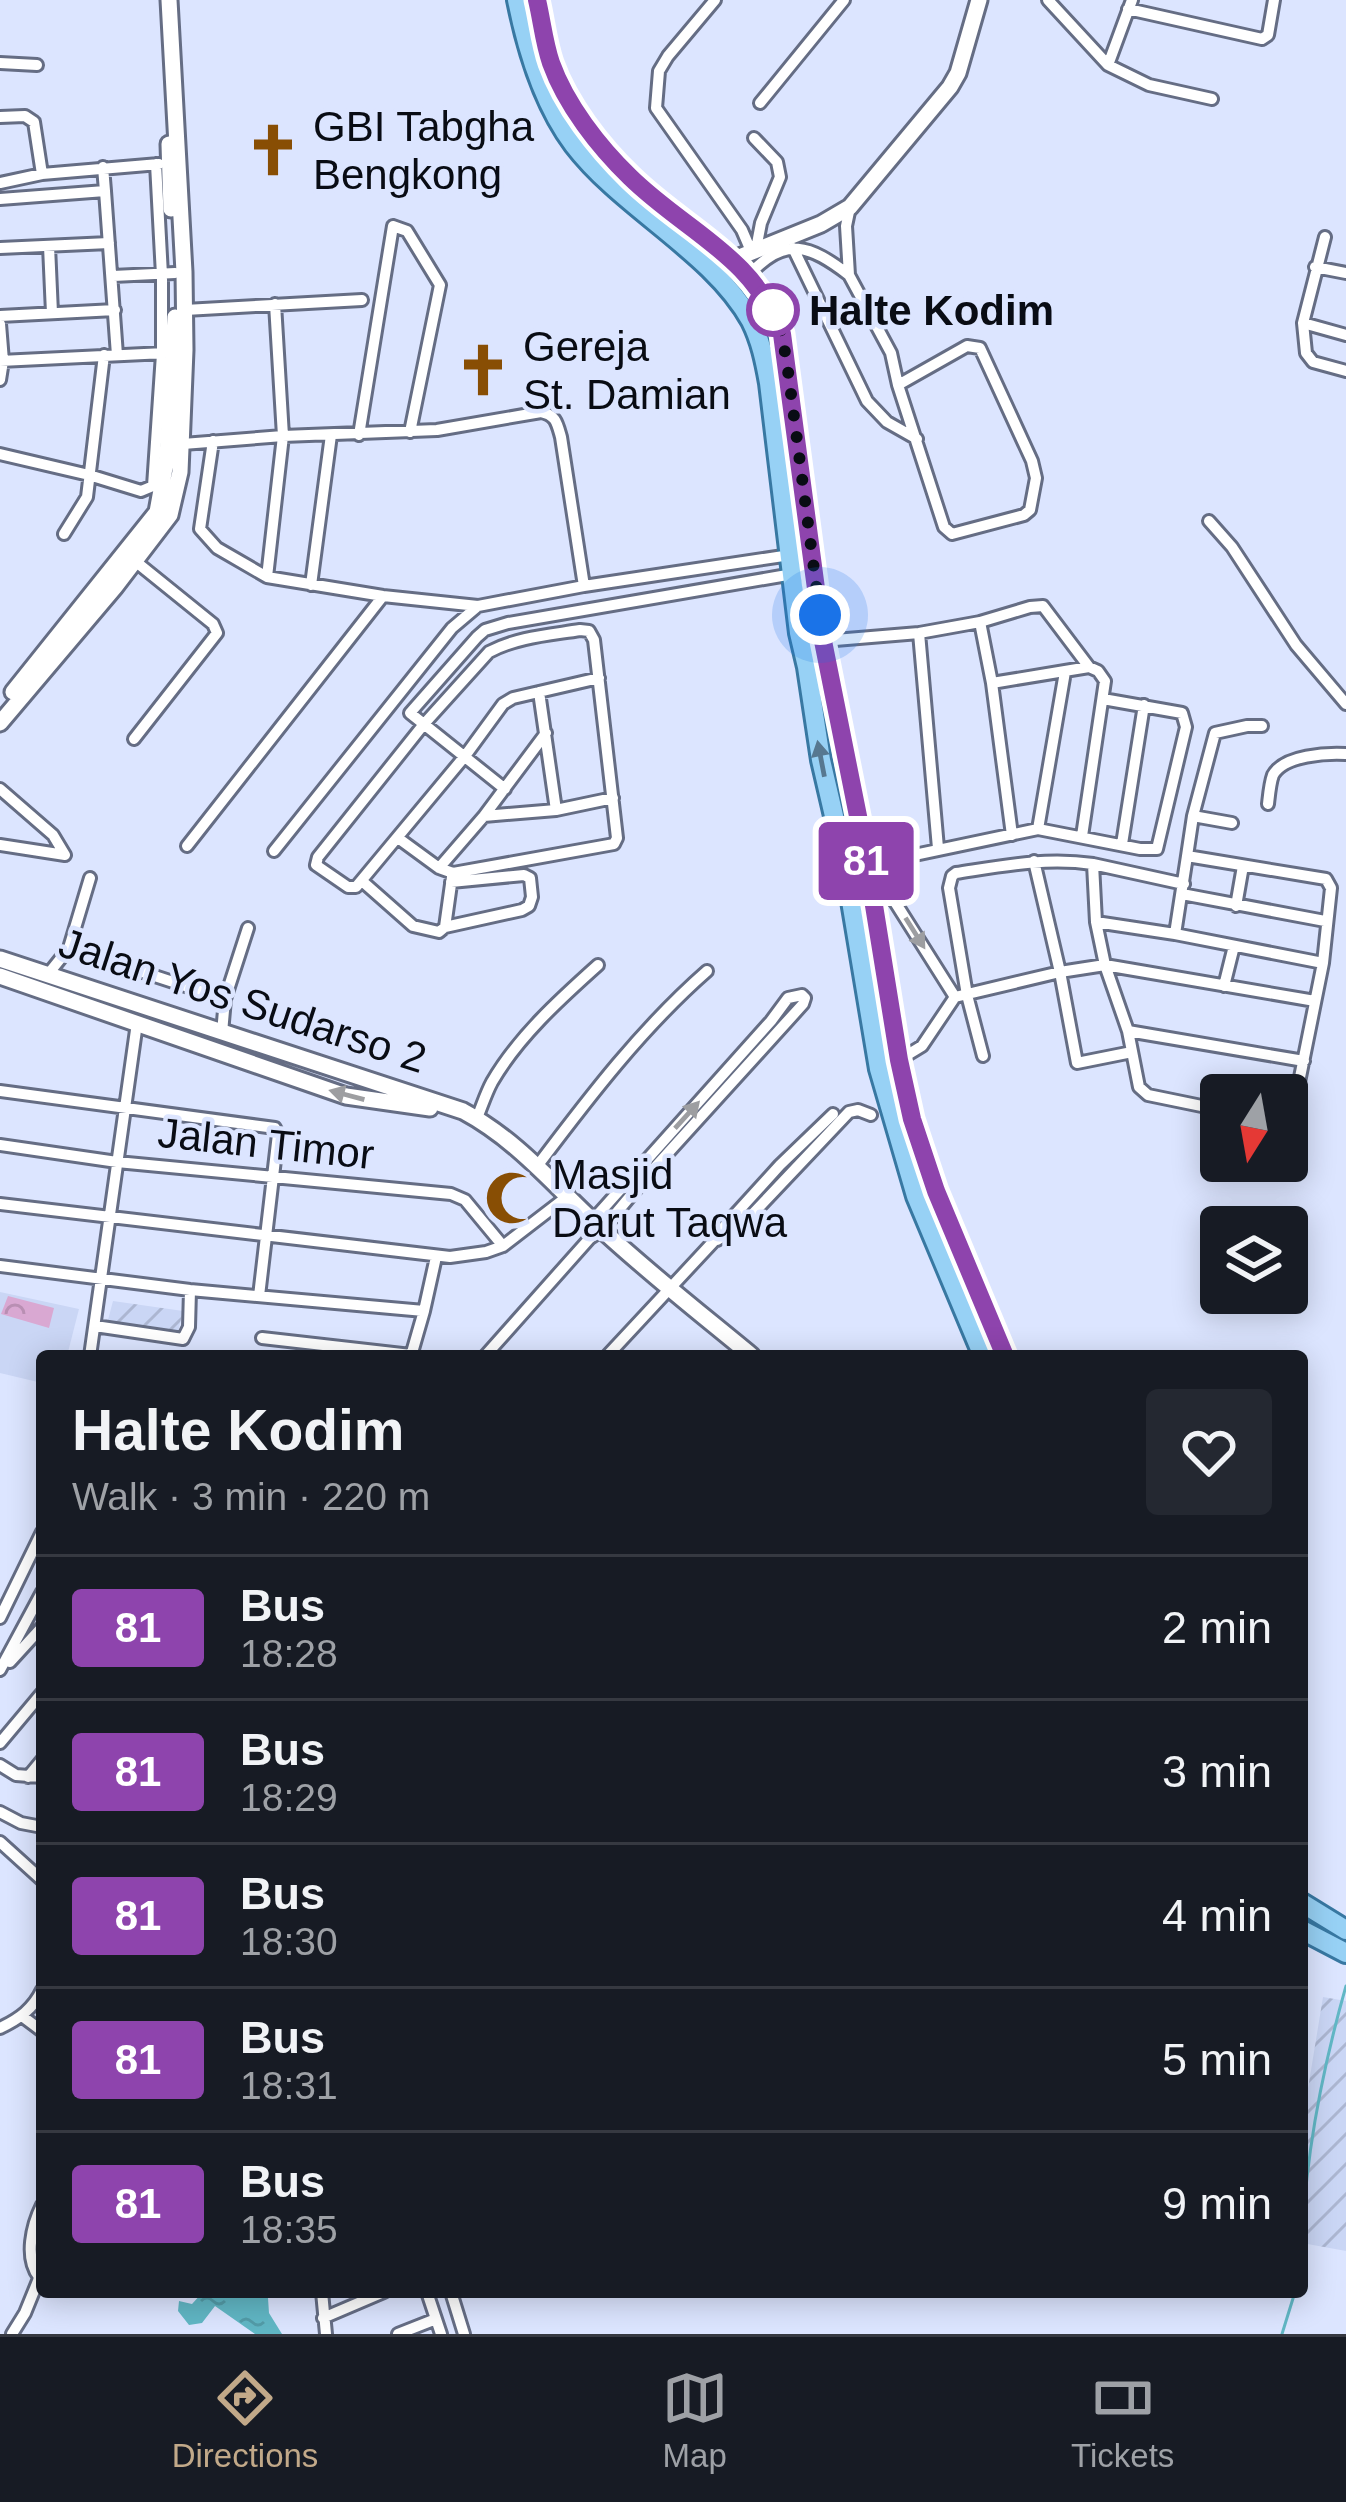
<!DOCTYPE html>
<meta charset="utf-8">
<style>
:root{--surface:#171b24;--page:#242831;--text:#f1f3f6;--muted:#9ea1a6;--line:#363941;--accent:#c2a989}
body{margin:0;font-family:Arial,sans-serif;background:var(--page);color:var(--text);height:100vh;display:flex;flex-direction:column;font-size:45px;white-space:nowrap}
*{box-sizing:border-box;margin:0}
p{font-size:39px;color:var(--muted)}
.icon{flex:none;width:66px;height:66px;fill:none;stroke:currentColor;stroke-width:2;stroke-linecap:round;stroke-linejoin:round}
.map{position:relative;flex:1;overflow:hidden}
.drawer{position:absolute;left:36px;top:1350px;width:1272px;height:948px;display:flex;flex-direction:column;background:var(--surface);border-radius:12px;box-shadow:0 6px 30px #0003}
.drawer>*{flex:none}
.badge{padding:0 24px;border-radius:9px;font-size:42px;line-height:78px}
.needle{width:78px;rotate:191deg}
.fabs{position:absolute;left:1200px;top:1074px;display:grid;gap:24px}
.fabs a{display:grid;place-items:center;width:108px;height:108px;border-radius:12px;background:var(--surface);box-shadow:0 6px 30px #0003;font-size:60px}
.you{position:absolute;width:60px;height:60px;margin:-30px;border:9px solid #fff;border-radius:50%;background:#1a73e8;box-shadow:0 0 0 18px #1a73e833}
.map>.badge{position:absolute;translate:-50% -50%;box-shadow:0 0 0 6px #fff}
.round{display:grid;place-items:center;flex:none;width:126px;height:126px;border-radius:12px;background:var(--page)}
.head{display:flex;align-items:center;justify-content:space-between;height:204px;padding:0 36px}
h1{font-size:57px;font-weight:800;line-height:90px}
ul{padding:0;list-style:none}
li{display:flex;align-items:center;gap:36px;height:144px;padding:0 36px;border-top:3px solid var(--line)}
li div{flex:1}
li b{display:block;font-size:45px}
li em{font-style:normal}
li .badge{min-width:132px;font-weight:700;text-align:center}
.tabs{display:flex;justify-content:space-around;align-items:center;height:168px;border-top:3px solid var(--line);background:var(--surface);font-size:33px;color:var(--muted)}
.tabs a{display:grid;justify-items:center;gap:6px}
.tabs .selected{color:var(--accent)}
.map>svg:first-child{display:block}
.built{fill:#cad6f5}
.industrial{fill:url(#industrial-furrows)}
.park{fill:url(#park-crowns)}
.water{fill:url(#water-ripples)}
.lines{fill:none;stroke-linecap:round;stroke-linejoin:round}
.stream{stroke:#61b7c5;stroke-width:3}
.street-casing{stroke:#656d84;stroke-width:16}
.secondary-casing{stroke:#656d84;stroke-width:21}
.primary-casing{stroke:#3878a2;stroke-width:24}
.street{stroke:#fff;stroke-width:10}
.secondary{stroke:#fff;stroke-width:15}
.primary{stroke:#97d1f5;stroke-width:18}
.oneway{fill:#577890}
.oneway2{fill:#9d9ea1}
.line-casing{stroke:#fff;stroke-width:27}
.line{stroke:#8e44ad;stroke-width:18}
.walk{stroke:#090c14;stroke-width:12;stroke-dasharray:0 21.6}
.stop-dot{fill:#fff;stroke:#8e44ad;stroke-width:6}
.labels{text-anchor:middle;stroke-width:9;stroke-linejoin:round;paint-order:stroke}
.poi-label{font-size:42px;fill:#090c14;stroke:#dce5ff;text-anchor:start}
.stop-label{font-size:42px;font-weight:bold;fill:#090c14;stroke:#dce5ff;text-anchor:start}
.street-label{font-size:42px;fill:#090c14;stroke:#dce5ff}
</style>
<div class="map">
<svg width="1346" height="2334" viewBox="0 0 1346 2334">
<defs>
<pattern id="industrial-furrows" width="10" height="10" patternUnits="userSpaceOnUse" patternTransform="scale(3)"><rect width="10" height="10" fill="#cad6f5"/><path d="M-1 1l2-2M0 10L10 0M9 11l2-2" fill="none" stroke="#acb6d1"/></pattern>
<pattern id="park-crowns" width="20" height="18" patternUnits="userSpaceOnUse" patternTransform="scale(3)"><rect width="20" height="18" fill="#d9a8d2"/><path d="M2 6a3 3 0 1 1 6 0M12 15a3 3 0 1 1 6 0" fill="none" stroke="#b98fb3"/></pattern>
<pattern id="water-ripples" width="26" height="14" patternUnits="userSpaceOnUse" patternTransform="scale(3)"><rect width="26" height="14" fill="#61b7c5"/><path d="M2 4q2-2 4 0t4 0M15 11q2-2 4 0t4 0" fill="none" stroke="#539ca8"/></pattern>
</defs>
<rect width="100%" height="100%" fill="#dce5ff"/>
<!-- built -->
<path class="built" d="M0,1292L79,1309L67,1356H42V1383L0,1373Z"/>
<!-- industrial -->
<path class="industrial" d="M113,1301L183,1311L178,1332L108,1320Z
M1323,1997L1346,2001V2251L1302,2243V2125Z"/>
<!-- park -->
<path class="park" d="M8,1296L54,1308L49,1328L1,1314Z"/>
<!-- water -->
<path class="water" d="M203,2292H265L268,2298L269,2313L282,2334H255L215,2306L202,2323L189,2325L178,2311L179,2301L192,2304Z"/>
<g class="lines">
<!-- stream -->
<path class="stream" d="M1302,2257C1303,2165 1321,2074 1346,1986
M1282,2334L1295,2292"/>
<defs>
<path id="street" d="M715,0L668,56L659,71L656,108L742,230L751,251
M1048,0L1108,65L1149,85L1212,99
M1128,9L1262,39L1268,35L1274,0
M0,63L37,65
M1108,65L1132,0
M760,103L844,0
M0,117L25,116L34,122L42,174
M754,138L777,162L780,177L761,223L756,249
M0,183L42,174L159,164
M105,191L117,355
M0,199L105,191L103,167
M850,207L846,226L849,275L891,353L898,385L944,527L952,534L1024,515L1030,510L1036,478L1032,461L980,348L967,346L898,385
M1325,237L1303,323L1306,353L1313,362L1346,371
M49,246L52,313
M0,248L109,243
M793,248L867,401L887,422L917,439
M1315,267L1346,273
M749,275C785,235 810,245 849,275
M113,276L175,273
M185,310L362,300
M0,316L115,310
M1303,323L1346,335
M0,324L3,361L0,380
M0,361L165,353
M359,435L393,226L407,231L440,285L410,432
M213,441L200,529L217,548L267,577L383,596L478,606L584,586L790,555
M183,444L283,436L437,430L541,412C556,415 557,423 561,437L584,586
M0,454L89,475L141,491L153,486L162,354V275L156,164
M1209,521L1232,547L1296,645L1346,704
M64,534L87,497L104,355
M267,577L283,436L275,304
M311,585L331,435
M980,622L1030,607L1043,606L1089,667
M919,633L938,848
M823,641L919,633L980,622L992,683L1012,835
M992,683L1089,667L1098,671L1105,681L1082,836
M539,692L556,810
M134,739L217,633L213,624L135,561
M0,789L53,835L65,855
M505,789L410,713L477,637L485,630L508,623L793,574
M1268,804C1269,795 1270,783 1273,775C1284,755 1327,753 1346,754
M484,816L556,810L613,798
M1193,816L1232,823
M1038,829L1065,672
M398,838L439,868L453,873L614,844L617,838L594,640L589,631L580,630C549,635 517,637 489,652L424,724L318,857L316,865L348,887H356L465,756L503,704L513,698L599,678
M1122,844L1144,705
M0,845L65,855
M187,846L383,596
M274,851L452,628L478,606
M1187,856L1193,816L1215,733L1247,726H1262
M1034,861L1060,972L1077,1063L1132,1052
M867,865L1038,829L1140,849H1157L1186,727L1182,713L1103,699
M439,868L484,816L546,733
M871,876L895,902L955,997
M362,881L413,926L439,932L445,927L452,877
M1184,884L1093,864L1096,922L1105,965L1128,1031L1139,1087L1148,1095L1221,1110
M1182,894L1325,921
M1236,906L1243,866
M1096,922L1175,934L1323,963
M445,927L522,910L529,906L532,897L530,878L524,875L451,882
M1175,934L1187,856L1326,879L1331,888L1323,963L1292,1117L1287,1121
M69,948L225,999
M49,973L69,948L90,878
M1224,986L1234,946
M1128,1031L1304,1061
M222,1033L225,999L248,928
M983,1056L967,995L949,888L952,876L956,873C1002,866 1046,857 1093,864
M899,1060L922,1046L955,997L1060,972L1105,965L1315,1001
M0,1091L275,1128L278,1134L259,1296
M477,1118C482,1106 486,1093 492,1082C518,1037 560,999 598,965
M0,1145L117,1162L451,1194L465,1200L503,1246
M538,1165C590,1096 642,1028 707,971
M0,1204L450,1257L486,1252L503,1246L568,1196
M717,1240L746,1221L849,1112L858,1110L871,1115
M0,1266L190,1290L424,1311L436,1257
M95,1326L183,1339L189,1327L190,1290
M262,1338L411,1355
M90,1356L137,1023
M411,1356L424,1311
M485,1356L590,1238L602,1230L648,1175L803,1004L805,998L802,995L788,998L771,1021L592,1221L590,1238
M607,1356L714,1241L721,1230L780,1165L833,1114
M0,1618L42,1532
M10,1662L42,1627
M0,1670L42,1592
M0,1743L42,1693
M0,1765L16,1775L42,1777
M28,1777L42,1760
M0,1812L21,1823L42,1827
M0,1842L42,1880
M22,2016L42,2031
M0,2028C19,2019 33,2009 42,1990
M322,2292L326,2334
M427,2292L441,2334
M451,2292L464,2334
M323,2318L384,2292
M12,2334L25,2313L38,2281L39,2277C24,2258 32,2225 42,2205
M398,2334L436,2319"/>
<path id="secondary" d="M169,144L171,209
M732,260L821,224L850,207L950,87L958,73L979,0
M13,692L157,512L167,457L175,317
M0,723L115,587L170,515L180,472L185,350L184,272L169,0
M0,959L463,1111C517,1140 553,1184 596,1224C646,1271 700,1313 752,1356
M0,976L346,1096L430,1108"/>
<path id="primary" d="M517,0C527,50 543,104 574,145C623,209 713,252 751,321C761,341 765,361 769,383L799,633L807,667L821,760L844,859L879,1069L916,1196L983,1356
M537,0C542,21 544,43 551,63C566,105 599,147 630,177C686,232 753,255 782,334L823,641L866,856L899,1060L912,1119L936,1191L1005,1356
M1302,1903L1346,1930
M1302,1930L1346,1953"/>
</defs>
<!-- street casing -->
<use href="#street" class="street-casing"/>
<!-- secondary casing -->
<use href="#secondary" class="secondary-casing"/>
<!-- primary casing -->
<use href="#primary" class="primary-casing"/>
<!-- street -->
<use href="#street" class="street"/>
<!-- secondary -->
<use href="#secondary" class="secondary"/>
<!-- primary -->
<use href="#primary" class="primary"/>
</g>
<!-- one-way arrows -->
<defs><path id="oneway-solid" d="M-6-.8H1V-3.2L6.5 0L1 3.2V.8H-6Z" transform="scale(3)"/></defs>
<use class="oneway" href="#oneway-solid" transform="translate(821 759) rotate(-101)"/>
<g class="oneway2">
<use href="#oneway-solid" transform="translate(915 933) rotate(58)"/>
<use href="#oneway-solid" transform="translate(347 1095) rotate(-165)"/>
<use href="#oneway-solid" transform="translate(687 1115) rotate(-48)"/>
</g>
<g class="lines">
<defs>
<path id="line" d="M537,0C542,21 544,43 551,63C566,105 599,147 630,177C686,232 753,255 782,334L823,641L866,856L899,1060L912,1119L936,1191L1005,1356"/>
</defs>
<!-- line casing -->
<use href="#line" class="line-casing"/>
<!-- line -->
<use href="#line" class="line"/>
<!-- walk -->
<path class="walk" d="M773,310L782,334L788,371L820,615"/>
</g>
<!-- icons -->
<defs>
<symbol id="church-bare" viewBox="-9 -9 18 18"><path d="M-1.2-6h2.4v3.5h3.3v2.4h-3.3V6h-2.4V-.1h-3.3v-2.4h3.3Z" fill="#884e04" stroke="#dce5ff" stroke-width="2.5" paint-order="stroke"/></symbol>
<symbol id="mosque-bare" viewBox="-9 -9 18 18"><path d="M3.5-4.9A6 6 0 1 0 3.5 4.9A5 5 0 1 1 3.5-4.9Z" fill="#884e04" stroke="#dce5ff" stroke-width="2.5" paint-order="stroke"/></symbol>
</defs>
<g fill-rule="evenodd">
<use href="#church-bare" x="235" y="112" width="76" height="76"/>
<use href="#church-bare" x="445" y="332" width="76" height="76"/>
<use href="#mosque-bare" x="474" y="1160" width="76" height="76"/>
</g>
<!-- markers -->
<circle class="stop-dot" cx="773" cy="310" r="24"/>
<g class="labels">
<!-- poi labels -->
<g class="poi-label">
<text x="313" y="141">GBI Tabgha<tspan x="313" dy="48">Bengkong</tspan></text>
<text x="523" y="361">Gereja<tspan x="523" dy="48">St. Damian</tspan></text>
<text x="552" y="1189">Masjid<tspan x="552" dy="48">Darut Taqwa</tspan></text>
</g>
<!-- stop labels -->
<g class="stop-label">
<text x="809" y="325">Halte Kodim</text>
</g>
<!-- street labels -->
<g class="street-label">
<text transform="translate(243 1000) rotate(18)" y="15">Jalan Yos Sudarso 2</text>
<text transform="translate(266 1143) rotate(6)" y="15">Jalan Timor</text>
</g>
</g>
</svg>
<div class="fabs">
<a><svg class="needle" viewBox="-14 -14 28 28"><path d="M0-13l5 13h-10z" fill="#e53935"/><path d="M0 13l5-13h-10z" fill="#9ea1a6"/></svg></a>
<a><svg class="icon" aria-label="layers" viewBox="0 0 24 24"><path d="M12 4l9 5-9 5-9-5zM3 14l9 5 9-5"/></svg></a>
</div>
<div class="you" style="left:820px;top:615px"></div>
<b class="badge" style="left:866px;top:861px;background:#8e44ad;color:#fff">81</b>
<section class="drawer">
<div class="head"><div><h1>Halte Kodim</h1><p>Walk · 3 min · 220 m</p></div><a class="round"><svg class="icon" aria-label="heart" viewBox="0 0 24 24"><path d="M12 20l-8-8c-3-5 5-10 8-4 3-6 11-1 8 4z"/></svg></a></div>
<ul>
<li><span class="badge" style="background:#8e44ad;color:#fff">81</span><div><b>Bus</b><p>18:28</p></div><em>2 min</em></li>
<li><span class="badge" style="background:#8e44ad;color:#fff">81</span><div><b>Bus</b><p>18:29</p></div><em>3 min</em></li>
<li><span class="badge" style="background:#8e44ad;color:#fff">81</span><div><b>Bus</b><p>18:30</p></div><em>4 min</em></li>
<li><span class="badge" style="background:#8e44ad;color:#fff">81</span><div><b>Bus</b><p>18:31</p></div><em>5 min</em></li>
<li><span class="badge" style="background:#8e44ad;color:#fff">81</span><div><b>Bus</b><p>18:35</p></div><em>9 min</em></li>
</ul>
</section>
</div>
<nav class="tabs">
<a class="selected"><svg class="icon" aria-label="directions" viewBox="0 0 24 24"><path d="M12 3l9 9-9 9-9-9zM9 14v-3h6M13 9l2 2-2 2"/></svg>Directions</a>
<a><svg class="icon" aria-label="map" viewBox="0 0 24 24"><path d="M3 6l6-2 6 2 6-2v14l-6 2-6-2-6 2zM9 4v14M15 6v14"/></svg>Map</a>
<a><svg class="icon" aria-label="tickets" viewBox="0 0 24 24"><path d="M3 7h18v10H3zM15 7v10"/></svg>Tickets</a>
</nav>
